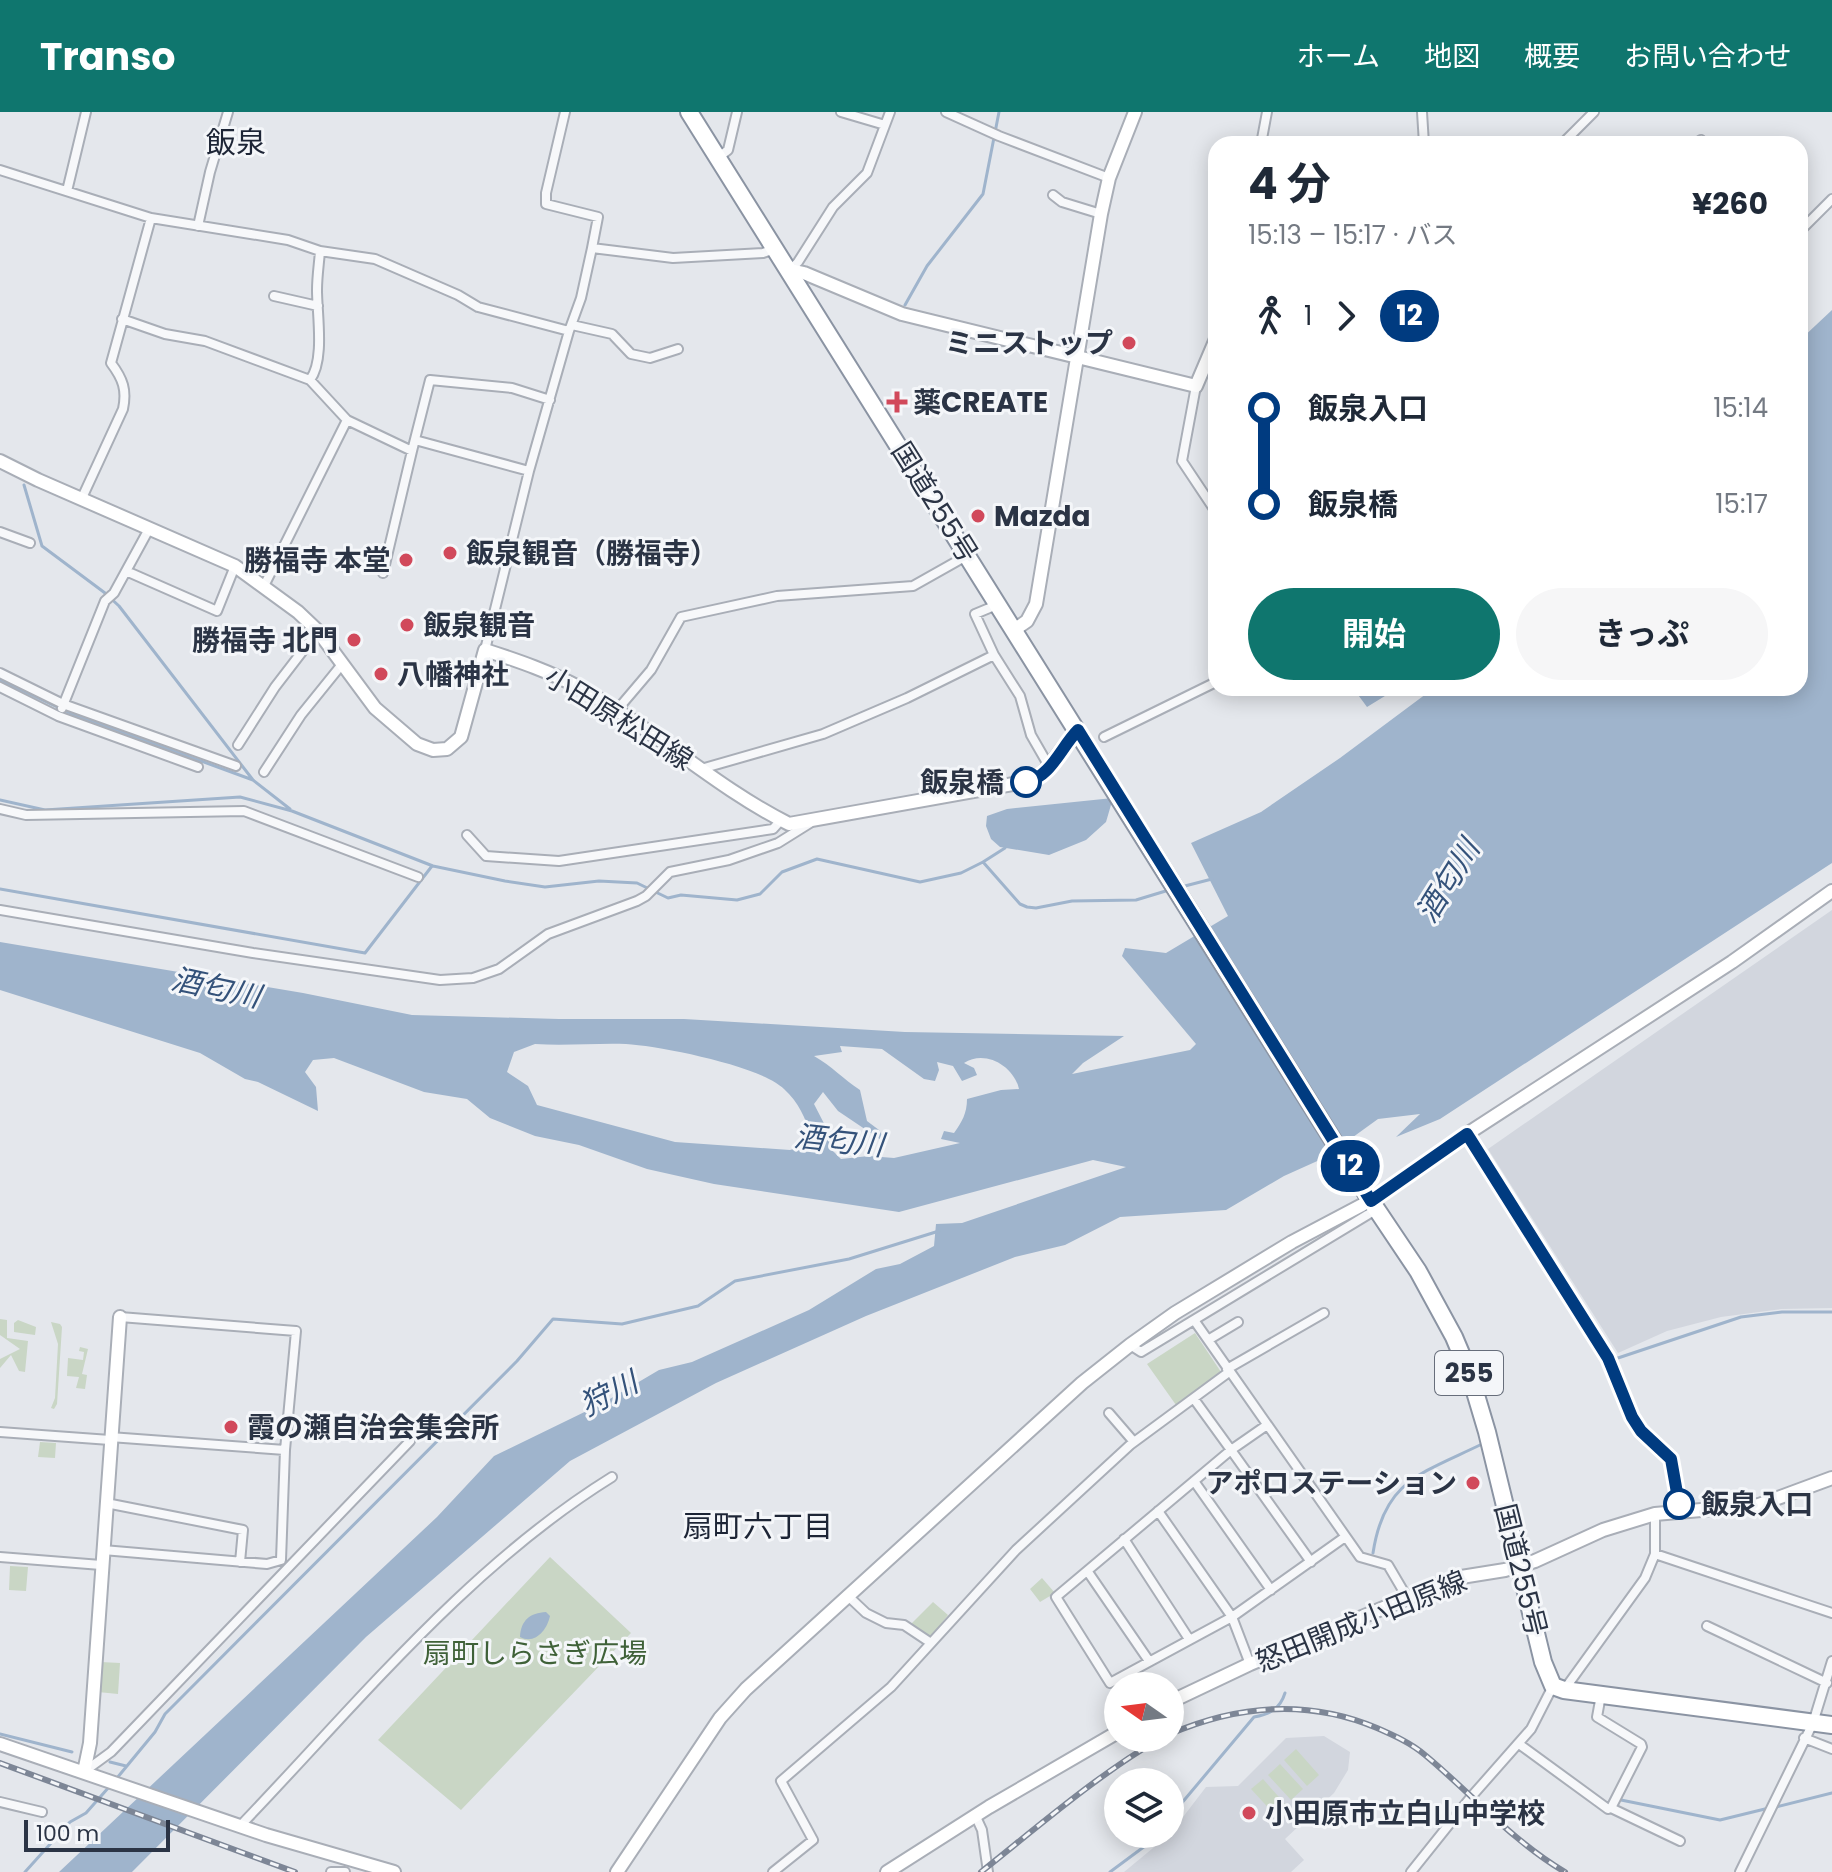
<!DOCTYPE html>
<html lang="ja">
<meta charset="utf-8">
<style>
:root{--surface:#fff;--page:#f6f6f7;--text:#1f2937;--muted:#747a83;--accent:#0f766e}
body{margin:0;font-family:Poppins,"Noto Sans JP",sans-serif;background:var(--page);color:var(--text);height:100vh;display:flex;flex-direction:column;font-size:30px;white-space:nowrap}
*{box-sizing:border-box;margin:0}
p{font-size:26px;color:var(--muted)}
.icon{flex:none;width:44px;height:44px;fill:none;stroke:currentColor;stroke-width:2;stroke-linecap:round;stroke-linejoin:round}
.map{position:relative;flex:1;overflow:hidden}
.side{position:absolute;left:1208px;top:24px;width:600px;height:560px;display:flex;flex-direction:column;background:var(--surface);border-radius:24px;box-shadow:0 4px 20px #0003}
.side>*{flex:none}
.badge{padding:0 16px;border-radius:26px;font-size:28px;line-height:52px}
.needle{width:52px;rotate:284deg}
.tools{position:absolute;left:1104px;top:1560px;display:grid;gap:16px}
.tools a{display:grid;place-items:center;width:80px;height:80px;border-radius:50%;background:var(--surface);box-shadow:0 4px 20px #0003;font-size:40px}
.scale{position:absolute;left:24px;bottom:20px;width:146px;box-sizing:border-box;padding-left:8px;border:4px solid #2b3445;border-top:0;font-size:22px;line-height:28px;white-space:nowrap;color:#2b3445;-webkit-text-stroke:6px #f4f6f9;paint-order:stroke}
.map>.badge{position:absolute;translate:-50% -50%;box-shadow:0 0 0 4px #fff}
.legs{display:flex;align-items:center;gap:12px;height:88px;padding:0 40px;font-size:26px}
.legs p{margin-inline-start:auto}
.summary{display:flex;align-items:center;justify-content:space-between;height:136px;padding:0 40px}
h1{font-size:44px;font-weight:700;line-height:60px}
.button{display:flex;gap:16px;margin-top:auto;padding:16px 40px}
.button a{flex:1;height:92px;border-radius:48px;background:var(--accent);color:#fff;font-size:32px;font-weight:700;line-height:92px;text-align:center}
.button a+a{background:var(--page);color:var(--text)}
ul{padding:0 40px;list-style:none}
li{display:flex;align-items:center;gap:28px;height:96px;font-size:30px}
li i{display:grid;place-items:center;width:12px;height:100%;margin:0 10px;background:currentColor}
li i::after{content:'';width:20px;height:20px;margin:-10px;border:6px solid;border-radius:50%;background:var(--surface)}
li p{margin-inline-start:auto}
li:first-child i{background:linear-gradient(#0000 50%,currentColor 0)}
li:last-child i{background:linear-gradient(currentColor 50%,#0000 0)}
header{display:flex;align-items:center;gap:48px;box-sizing:border-box;height:112px;padding:0 40px;background:var(--accent);color:#fff}
header strong{font-size:38px}
nav{display:flex;gap:44px;margin-inline-start:auto;font-size:28px}
.map>svg:first-child{display:block}
.built{fill:#d2d6de}
.green{fill:#c9d6c5}
.water{fill:#9fb4cc;fill-rule:evenodd}
.lines{fill:none;stroke-linecap:round;stroke-linejoin:round}
.stream{stroke:#9fb4cc;stroke-width:3}
.street-casing{stroke:#a9aeb7;stroke-width:12}
.secondary-casing{stroke:#a9aeb7;stroke-width:16}
.highway-casing{stroke:#8b94a3;stroke-width:20}
.street{stroke:#f7f8fa;stroke-width:8}
.secondary{stroke:#fff;stroke-width:12}
.highway{stroke:#fff;stroke-width:16}
.rail-casing{stroke:#7d8696;stroke-width:6}
.rail{stroke:#f4f6f9;stroke-width:3;stroke-dasharray:9;stroke-linecap:butt}
.line-1-casing{stroke:#fff;stroke-width:18}
.line-1{stroke:#003b80;stroke-width:12}
.poi-dot{fill:#d1495b;stroke:#f4f6f9;stroke-width:3}
.stop-1-dot{fill:#fff;stroke:#003b80;stroke-width:4}
.labels{text-anchor:middle;stroke-width:6;stroke-linejoin:round;paint-order:stroke}
.shield{fill:#f4f6f9;stroke:#676e7b;stroke-width:2}
.shield-label{font-size:26px;font-weight:bold;fill:#2b3445}
.poi-label{font-size:28px;font-weight:bold;fill:#2b3445;stroke:#f4f6f9;text-anchor:start}
.street-label{font-size:28px;fill:#2b3445;stroke:#f4f6f9}
.stop-label{font-size:28px;font-weight:bold;fill:#2b3445;stroke:#f4f6f9;text-anchor:end}
.park-label{font-size:28px;fill:#3f6138;stroke:#f4f6f9}
.neighbourhood-label{font-size:30px;fill:#1d2536;stroke:#f4f6f9}
.water-label{font-size:30px;font-style:italic;fill:#34527a;stroke:#f4f6f9}
</style>
<header>
<strong>Transo</strong>
<nav><a>ホーム</a><a>地図</a><a>概要</a><a>お問い合わせ</a></nav>
</header>
<div class="map">
<svg width="1832" height="1760" viewBox="0 0 1832 1760">
<rect width="100%" height="100%" fill="#e4e7ec"/>
<!-- built -->
<path class="built" d="M1832,798V1196L1781,1197L1721,1205L1667,1219L1618,1241L1488,1037Z
M1324,1624L1350,1640L1348,1658L1334,1681L1285,1727L1304,1748L1291,1760H1124L1170,1722L1206,1675L1238,1674L1286,1626Z"/>
<!-- green -->
<path class="green" d="M0,1207L7,1208V1226L28,1229L25,1260L19,1259L11,1243L0,1256V1247L20,1237L0,1223Z
M18,1208L36,1215L35,1223L14,1220V1211Z
M51,1210L60,1212L62,1215L57,1292L54,1297L51,1296L55,1286L58,1232Z
M1195,1221L1221,1260L1176,1293L1147,1252Z
M80,1235L88,1237L82,1262L87,1263L85,1277L76,1276L79,1265L67,1264L68,1246L83,1248L84,1240L79,1239Z
M40,1330L56,1331L55,1346L38,1345Z
M550,1445L631,1521L461,1698L378,1628Z
M10,1454L28,1455L26,1479L9,1478Z
M1042,1466L1055,1481L1040,1490L1030,1477Z
M933,1490L948,1503L928,1529L906,1517Z
M101,1550L120,1551L118,1582L98,1580Z
M1296,1637L1319,1663L1307,1674L1284,1648Z
M1280,1652L1303,1677L1291,1688L1268,1663Z
M1263,1667L1286,1693L1275,1703L1251,1677Z"/>
<!-- water -->
<path class="water" d="M1832,198V751L1440,1007L1396,1025L1420,1002L1378,1007L1324,1046L1284,1064L1226,1098L1120,1105L1065,1133L1015,1145L866,1204L716,1271L570,1349L366,1525L132,1760H59L437,1405L494,1344L603,1291L659,1258L692,1250L809,1198L876,1157L900,1152L934,1134L936,1112L962,1111L1126,1055L1093,1048L899,1100L714,1072L647,1057L579,1033L535,1024L490,1006L467,987L424,980L334,946L313,948L305,960L316,975L318,999L258,970L245,967L200,941L0,878V830L303,881L412,903L559,907H684L905,920L1124,924L1083,951L1072,962L1190,938L1196,932L1122,844L1125,836L1166,841L1228,804L1191,731L1261,700L1340,646L1434,576H1800V228ZM535,932C565,934 596,931 626,932C660,934 761,954 784,977C799,991 805,1005 811,1024L804,1034L790,1038L675,1030L537,993L528,974L507,960L514,940ZM840,934L882,937L924,967L935,969L939,958L937,950L953,954L962,969L977,963L974,956L964,951C985,937 1014,954 1019,977L1001,978L967,987C967,1001 962,1010 954,1021L944,1019L941,1027L960,1031L894,1046L869,1044L841,1047L831,1037L832,1027L814,992L823,980L838,999L887,1032L879,1018L867,1009L860,978C843,967 832,954 814,944L842,940Z
M1353,576H1398L1367,595Z
M1113,686L1106,710L1086,728L1049,743L1000,735L991,727L986,714L987,704L1007,697Z
M546,1500L550,1504C547,1518 535,1533 520,1525C521,1508 530,1501 546,1500Z"/>
<g class="lines">
<!-- stream -->
<path class="stream" d="M905,193L927,154L983,82L999,0
M24,373L42,434L105,481L119,494L253,668L290,697
M0,568L70,601L253,668
M0,688L45,698L240,685L292,699L433,754L505,769L545,775L599,769L637,771L668,786L681,783L737,788L760,782L782,760L817,747L920,770L961,761L983,750L1020,792L1027,795L1036,796L1072,789L1136,788L1169,778
M983,750L1005,736
M1181,775L1212,767
M0,777L365,841L432,754
M1615,1247L1741,1205L1782,1200H1832
M1373,1441C1384,1369 1420,1362 1480,1333
M0,1622L72,1640
M110,1650L126,1654
M117,1666L155,1620L165,1602L517,1249L553,1207L622,1212L698,1194L735,1169L849,1147L939,1119
M1621,1688L1720,1708L1769,1696
M1776,1695L1832,1681
M1170,1705L1254,1605C1270,1602 1280,1597 1285,1581
M25,1760L70,1710L86,1701L109,1675
M1110,1760L1145,1734L1157,1722"/>
<defs>
<path id="street" d="M565,0L546,81V92L598,105L592,136
M841,0L885,13
M946,0L999,24L1109,66
M1422,0L1424,32
M1261,32L1267,0
M1562,32L1594,0
M1695,32L1701,28
M719,45L728,38L737,0
M0,58L151,106L288,128L320,139L375,147L458,183L478,195L569,219L529,359L485,538
M67,79L86,0
M1053,83L1062,90L1101,102
M198,114L210,60L228,0
M1800,119L1832,87
M790,158L798,150L833,95L867,61L890,0
M274,184L318,194
M122,207L165,222L205,229L310,268L347,308L412,339L430,268L512,276L550,288
M572,213L612,222L631,242L650,246L678,237
M569,219L581,186L592,136L673,146L763,141L775,137
M310,268C325,248 317,203 317,178C317,165 319,152 320,139
M1196,274L1182,349L1216,400
M415,328L529,359
M81,388L123,297C127,278 123,267 111,251L151,106
M0,420L30,431
M126,459L217,499L235,454
M383,461L412,339
M264,474L347,308
M994,543L1020,584L1031,623L1050,656
M0,561L63,592L236,654
M0,575L58,604L198,655
M62,596L105,489L114,481L149,417
M617,598L651,558L681,505L777,484L913,474L968,443
M1104,625L1216,570
M238,633L275,575L318,519
M701,657L823,622L907,586L994,543L975,502L999,492
M264,660L301,603L343,551
M0,697L26,703L244,699L418,765
M467,723L486,744L559,749L773,717L781,708
M0,798L253,841L440,868L473,866L499,857L548,822L637,789L646,784L670,760L729,748L778,731L810,711
M1467,1022L1608,1246L1632,1305L1641,1319L1671,1347L1680,1398
M1194,1208L1360,1445L1388,1453L1408,1487
M1208,1228L1238,1210
M1130,1233L1141,1240L1377,1097
M1227,1257L1324,1201
M1194,1287L1231,1338L1267,1313
M1109,1301L1134,1330
M0,1320L110,1328
M110,1325L285,1338
M1194,1369L1271,1478
M106,1391L243,1418L240,1450
M1158,1399L1232,1505L1250,1552
M1124,1427L1189,1527
M103,1438L267,1452L281,1448L285,1338L296,1219L120,1205
M1655,1442L1832,1501
M0,1445L101,1453
M1311,1450L1231,1338L1056,1485L1110,1571L1232,1505L1345,1425
M1088,1460L1149,1549
M847,1483L866,1501L886,1511L904,1513L931,1531
M1707,1514L1827,1571
M1564,1578L1645,1466L1655,1442V1402
M1804,1626L1832,1637
M1519,1632L1608,1697L1611,1696L1642,1635L1641,1632L1597,1605L1601,1583
M85,1659L111,1640L410,1329
M0,1690L42,1700
M1611,1696L1680,1729
M976,1705L982,1718L988,1760
M240,1714C357,1592 467,1455 612,1365
M331,1760H345
M773,1760L813,1728L781,1669L891,1575L1016,1438L1130,1333L1229,1260
M1411,1760L1471,1685L1531,1617L1553,1574
M1740,1760L1813,1611L1832,1549"/>
<path id="secondary" d="M790,158L804,161L902,202L1196,274L1216,227
M0,349L38,368L235,454L298,500L318,519L375,596L417,632L433,638L447,637L461,625L485,538C519,549 551,560 582,577C654,617 715,675 789,712L1035,668C1054,653 1060,636 1078,618
M1014,518L1027,509L1036,492L1101,102L1109,66L1135,0
M1170,1590L1250,1552L1455,1466L1505,1458L1535,1449L1603,1418L1655,1402L1759,1393L1832,1366
M0,1632L266,1723L394,1760
M84,1660L90,1631L120,1205
M617,1760L720,1606L746,1577L1082,1271L1130,1233L1175,1201L1292,1130L1381,1083L1467,1022L1732,850L1832,779
M887,1760L989,1695L1118,1620"/>
<path id="highway" d="M689,0L1371,1089L1418,1159L1454,1225L1470,1263L1487,1320L1543,1550L1553,1574L1564,1578L1832,1613"/>
</defs>
<!-- street casing -->
<use href="#street" class="street-casing"/>
<!-- secondary casing -->
<use href="#secondary" class="secondary-casing"/>
<!-- highway casing -->
<use href="#highway" class="highway-casing"/>
<!-- street -->
<use href="#street" class="street"/>
<!-- secondary -->
<use href="#secondary" class="secondary"/>
<!-- highway -->
<use href="#highway" class="highway"/>
<defs>
<path id="rail" d="M1170,1622C1238,1593 1308,1587 1377,1616C1393,1623 1411,1631 1425,1643C1472,1682 1511,1728 1565,1760
M0,1651L295,1760
M981,1760C1040,1713 1096,1664 1161,1626"/>
</defs>
<!-- rail casing -->
<use href="#rail" class="rail-casing"/>
<!-- rail -->
<use href="#rail" class="rail"/>
</g>
<g class="lines">
<defs>
<path id="line-1" d="M1026,670C1051,665 1061,635 1078,618L1371,1089L1467,1022L1608,1246L1632,1305L1641,1319L1671,1347L1679,1392"/>
</defs>
<!-- line-1 casing -->
<use href="#line-1" class="line-1-casing"/>
<!-- line-1 -->
<use href="#line-1" class="line-1"/>
</g>
<!-- markers -->
<g class="poi-dot">
<circle cx="1129" cy="231" r="8"/>
<path d="M893 278h8v8h8v8h-8v8h-8v-8h-8v-8h8z"/>
<circle cx="978" cy="404" r="8"/>
<circle cx="450" cy="441" r="8"/>
<circle cx="406" cy="448" r="8"/>
<circle cx="407" cy="513" r="8"/>
<circle cx="354" cy="528" r="8"/>
<circle cx="381" cy="562" r="8"/>
<circle cx="231" cy="1315" r="8"/>
<circle cx="1473" cy="1371" r="8"/>
<circle cx="1249" cy="1701" r="8"/>
</g>
<g class="stop-1-dot">
<circle cx="1026" cy="670" r="14"/>
<circle cx="1679" cy="1392" r="14"/>
</g>
<g class="labels">
<!-- shield labels -->
<rect class="shield" x="1435" y="1239" width="68" height="44" rx="6"/>
<g class="shield-label">
<text x="1469" y="1270">255</text>
</g>
<!-- poi labels -->
<g class="poi-label">
<text x="1113" y="241" text-anchor="end">ミニストップ</text>
<text x="913" y="300">薬CREATE</text>
<text x="994" y="414">Mazda</text>
<text x="466" y="451">飯泉観音（勝福寺）</text>
<text x="390" y="458" text-anchor="end">勝福寺 本堂</text>
<text x="423" y="523">飯泉観音</text>
<text x="338" y="538" text-anchor="end">勝福寺 北門</text>
<text x="397" y="572">八幡神社</text>
<text x="247" y="1325">霞の瀬自治会集会所</text>
<text x="1457" y="1381" text-anchor="end">アポロステーション</text>
<text x="1265" y="1711">小田原市立白山中学校</text>
</g>
<!-- street labels -->
<g class="street-label">
<text transform="translate(935 390) rotate(58)" y="10">国道255号</text>
<text transform="translate(619 606) rotate(32)" y="10">小田原松田線</text>
<text transform="translate(1521 1458) rotate(76)" y="10">国道255号</text>
<text transform="translate(1361 1509) rotate(-22)" y="10">怒田開成小田原線</text>
</g>
<!-- stop labels -->
<g class="stop-label">
<text x="1004" y="680">飯泉橋</text>
<text x="1701" y="1402" text-anchor="start">飯泉入口</text>
</g>
<!-- park labels -->
<g class="park-label">
<text x="535" y="1551">扇町しらさぎ広場</text>
</g>
<!-- neighbourhood labels -->
<g class="neighbourhood-label">
<text x="236" y="41">飯泉</text>
<text x="758" y="1425">扇町六丁目</text>
</g>
<!-- water labels -->
<g class="water-label">
<text transform="translate(1448 769) rotate(-58)" y="10">酒匂川</text>
<text transform="translate(216 876) rotate(12)" y="10">酒匂川</text>
<text transform="translate(839 1029) rotate(6)" y="10">酒匂川</text>
<text transform="translate(609 1282) rotate(-27)" y="10">狩川</text>
</g>
</g>
</svg>
<div class="tools">
<a><svg class="needle" viewBox="-14 -14 28 28"><path d="M0-13l5 13h-10z" fill="#e53935"/><path d="M0 13l5-13h-10z" fill="#747a83"/></svg></a>
<a><svg class="icon" aria-label="layers" viewBox="0 0 24 24"><path d="M12 4l9 5-9 5-9-5zM3 14l9 5 9-5"/></svg></a>
</div>
<div class="scale">100 m</div>
<b class="badge" style="left:1350px;top:1054px;background:#003b80;color:#fff">12</b>
<section class="side">
<div class="summary"><div><h1>4 分</h1><p>15:13 – 15:17 · バス</p></div><b>¥260</b></div>
<div class="legs"><svg class="icon" aria-label="walk" viewBox="0 0 24 24"><circle cx="13" cy="4" r="2"/><path d="M13 8l-2 6 4 7M11 14l-3 7M7 12l3-4h3l4 4"/></svg>1<svg class="icon" aria-label="forward" viewBox="0 0 24 24"><path d="M9 5l7 7-7 7"/></svg><b class="badge" style="background:#003b80;color:#fff">12</b></div>
<ul>
<li><i style="color:#003b80"></i><b>飯泉入口</b><p>15:14</p></li>
<li><i style="color:#003b80"></i><b>飯泉橋</b><p>15:17</p></li>
</ul>
<div class="button"><a>開始</a><a>きっぷ</a></div>
</section>
</div>
